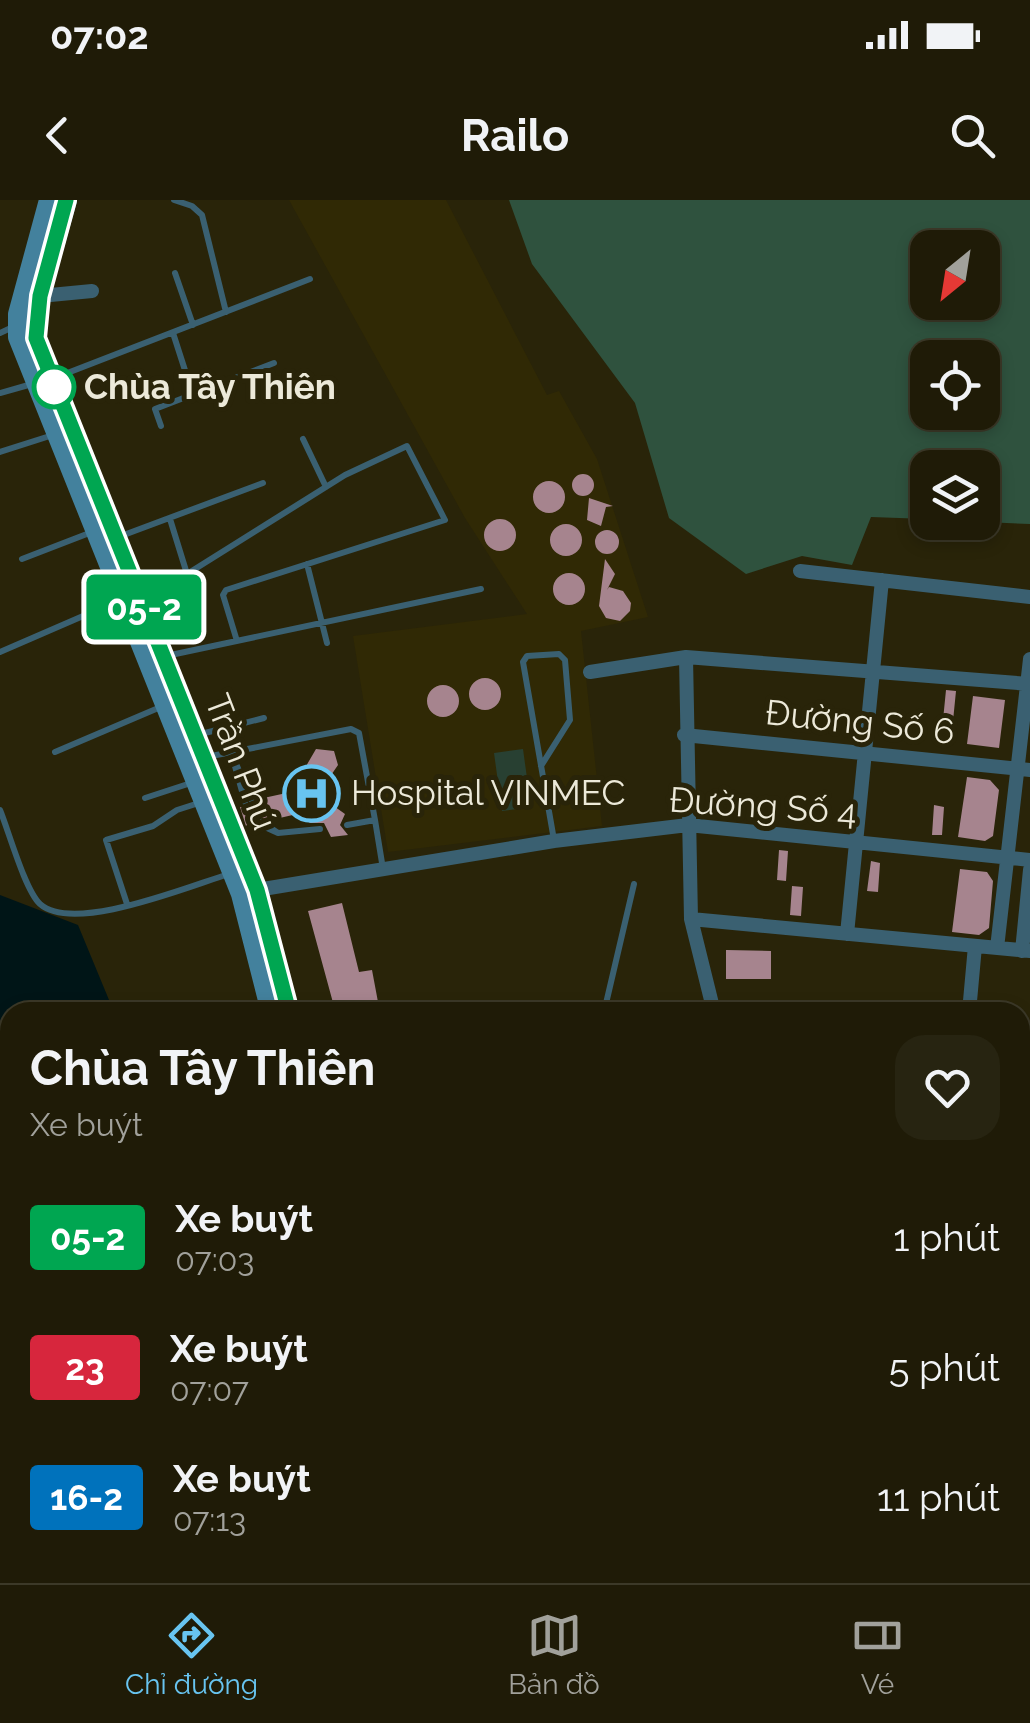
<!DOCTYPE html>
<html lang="vi">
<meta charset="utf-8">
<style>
:root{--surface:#1f1b07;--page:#272411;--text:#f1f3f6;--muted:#a1a19b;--line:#3c3928;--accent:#68c4f0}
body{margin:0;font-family:Raleway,sans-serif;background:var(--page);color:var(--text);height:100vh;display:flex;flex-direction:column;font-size:38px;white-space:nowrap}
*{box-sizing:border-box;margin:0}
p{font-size:32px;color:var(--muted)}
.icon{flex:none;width:55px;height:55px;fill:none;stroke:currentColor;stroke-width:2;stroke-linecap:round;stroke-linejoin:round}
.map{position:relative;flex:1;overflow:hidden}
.side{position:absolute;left:0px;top:802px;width:1030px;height:582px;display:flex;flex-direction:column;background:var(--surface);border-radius:30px 30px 0 0;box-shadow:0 5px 15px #0003,0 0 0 2px var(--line)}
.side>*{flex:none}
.badge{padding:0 20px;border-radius:8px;font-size:35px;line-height:65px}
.needle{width:65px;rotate:210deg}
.controls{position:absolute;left:910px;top:30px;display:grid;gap:20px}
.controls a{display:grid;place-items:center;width:90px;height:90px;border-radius:20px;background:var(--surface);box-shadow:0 5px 15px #0003,0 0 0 2px var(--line);font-size:50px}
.map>.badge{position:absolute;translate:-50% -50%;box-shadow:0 0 0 5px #fff}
.round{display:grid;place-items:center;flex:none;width:105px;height:105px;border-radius:30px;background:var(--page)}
.headline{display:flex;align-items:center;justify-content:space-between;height:170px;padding:0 30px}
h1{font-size:48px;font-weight:700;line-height:75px}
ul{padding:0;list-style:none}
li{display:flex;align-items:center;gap:30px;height:130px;padding:0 30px}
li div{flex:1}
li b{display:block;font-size:38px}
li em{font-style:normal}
li .badge{min-width:110px;font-weight:700;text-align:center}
.status{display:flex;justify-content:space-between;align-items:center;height:70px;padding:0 50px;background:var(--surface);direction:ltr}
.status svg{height:28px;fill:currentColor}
header{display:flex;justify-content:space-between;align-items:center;height:130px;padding:0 30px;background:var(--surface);font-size:45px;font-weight:700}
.tabs{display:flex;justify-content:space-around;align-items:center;height:140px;border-top:2px solid var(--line);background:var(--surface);font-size:28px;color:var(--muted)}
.tabs a{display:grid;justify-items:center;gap:5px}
.tabs .on{color:var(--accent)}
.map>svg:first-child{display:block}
.built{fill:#302905}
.green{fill:#284032}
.forest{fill:#2f523e;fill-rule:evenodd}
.water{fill:#001517}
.building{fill:#a6848e}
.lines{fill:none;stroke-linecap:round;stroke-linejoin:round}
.lane{stroke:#3a6071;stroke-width:6}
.street{stroke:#3a6071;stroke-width:14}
.secondary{stroke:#43819d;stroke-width:20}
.line-casing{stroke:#fff;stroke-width:22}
.line{stroke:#00a651;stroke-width:15}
.stop-dot{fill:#fff;stroke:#00a651;stroke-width:5}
.labels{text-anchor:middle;stroke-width:10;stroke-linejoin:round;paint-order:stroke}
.stop-label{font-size:35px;font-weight:bold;fill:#ece9d9;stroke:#292409;text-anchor:start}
.street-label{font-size:35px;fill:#ece9d9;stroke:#292409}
.poi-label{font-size:35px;fill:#ece9d9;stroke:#292409;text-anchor:start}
</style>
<div class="status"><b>07:02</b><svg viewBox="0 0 49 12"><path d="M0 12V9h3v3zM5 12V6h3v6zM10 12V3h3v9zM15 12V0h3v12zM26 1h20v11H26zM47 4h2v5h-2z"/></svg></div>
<header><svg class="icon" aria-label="back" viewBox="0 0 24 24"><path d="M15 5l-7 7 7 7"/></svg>Railo<svg class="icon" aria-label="search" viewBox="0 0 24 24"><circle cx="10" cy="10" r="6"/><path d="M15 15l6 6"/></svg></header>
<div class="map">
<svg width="1030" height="1383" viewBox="0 0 1030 1383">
<rect width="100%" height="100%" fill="#292409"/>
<!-- built -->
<path class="built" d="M289,0H446L547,195L559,191L597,259L648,417L581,431L602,626L388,652L353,436L527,414L465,318Z
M1020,1055L1030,1097V1383H456L454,1375H1020Z"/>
<!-- green -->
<path class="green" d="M523,549L531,607L502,611L494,553Z
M284,1375H408L411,1383H286Z"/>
<!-- forest -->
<path class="forest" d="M509,0H1030V324L983,322L982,268H928L927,319L871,317L852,365L802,356L746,374L669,318L635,203L532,64ZM928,48H982V102H928ZM928,158H982V212H928Z"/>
<!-- water -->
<path class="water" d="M0,695L78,725L114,812H10V1375H252L254,1383H0Z"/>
<!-- building -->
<path class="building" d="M572 285a11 11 0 1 1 22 0a11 11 0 1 1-22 0Z
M533 297a16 16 0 1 1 32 0a16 16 0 1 1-32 0Z
M589,298L613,306L606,307L601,326L587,320Z
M484 335a16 16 0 1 1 32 0a16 16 0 1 1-32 0Z
M550 340a16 16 0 1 1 32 0a16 16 0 1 1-32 0Z
M595 342a12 12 0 1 1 24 0a12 12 0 1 1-24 0Z
M605,359L615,374L607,390L609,387L623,391L631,403L630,411L620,421L606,418L599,406Z
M553 389a16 16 0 1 1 32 0a16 16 0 1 1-32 0Z
M469 494a16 16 0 1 1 32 0a16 16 0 1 1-32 0Z
M427 501a16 16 0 1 1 32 0a16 16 0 1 1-32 0Z
M946,490L956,491L953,521L943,520Z
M973,496L1005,500L999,548L967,544Z
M316,549L334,551L338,565L325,584L338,594L331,604L345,614L340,625L348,635L331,637L324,623H310L297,614L271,620L254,616L246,626L240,607L254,608L259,599L291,592Z
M967,577L990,580L999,590L993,636L985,641L958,637Z
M934,605L944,607L942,635H932Z
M779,650L788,651L786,681L777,680Z
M871,661L880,663L878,692L867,691Z
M960,669L987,672L993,681L989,728L979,735L952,732Z
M792,686L803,687L801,716L790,715Z
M342,703L359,772L372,770L378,802L335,810L308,711Z
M726,750L771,751V779H726Z
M1020,1150L1030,1176L1026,1229L1020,1202Z
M1020,1351H1023L1030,1383H1020Z"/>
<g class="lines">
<!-- lane -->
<path class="lane" d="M174,0L192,6L202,15L226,112
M175,73L193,125
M0,133L15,126
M173,133L192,192
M57,177L310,79
M0,193L32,184
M161,226L155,209L274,163
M303,239L326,287
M0,252L53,235
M170,319L187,374L345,275L407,246L445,320L226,390L223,395L237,441
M121,336L263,283
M22,359L92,332
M307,364L327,443
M0,452L120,400
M166,456L481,389
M197,535L264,518
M55,552L163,506
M206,557L351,529L359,533L375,620
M541,566L570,520L565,460L559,454L527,456L523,462L554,640
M145,598L194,582
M245,602L231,552L252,601
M0,610C9,632 25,690 40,704C74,734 189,686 229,674
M256,623L278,633L262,622
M347,625L375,620L383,669
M278,633L320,629
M127,704L106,640L153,626L177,610L202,602
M604,812L634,684
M0,1083L10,1080
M1020,1287L1030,1284
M619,1375L621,1383
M735,1375L737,1383
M876,1375L878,1383
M652,1383L683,1375"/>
<!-- street -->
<path class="street" d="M40,96L92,91
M800,371L1030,397
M686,457L691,719L714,812
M590,472L686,457L1030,484
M684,535L1030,570
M257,690L554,641L688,625L1030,660
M691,719L1030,751
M847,734L882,380
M997,748L1030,459
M1022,751L1030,670
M969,812L975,746
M1020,984L1030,982"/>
<!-- secondary -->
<path class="secondary" d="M49,0L18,114V137L241,694L271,812
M67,0L40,96L36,138L257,690L289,812
M1020,853L1030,855
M423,1375L426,1383
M441,1375L443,1383"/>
</g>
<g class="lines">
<defs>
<path id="line" d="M66,0L40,96L36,138L257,690L289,812"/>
</defs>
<!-- line casing -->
<use href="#line" class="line-casing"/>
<!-- line -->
<use href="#line" class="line"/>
</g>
<!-- icons -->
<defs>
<symbol id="hospital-ring" viewBox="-11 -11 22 22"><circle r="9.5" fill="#292409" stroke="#68c4f0" stroke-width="1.5"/><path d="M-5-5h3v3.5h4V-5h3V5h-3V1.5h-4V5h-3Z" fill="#68c4f0"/></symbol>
</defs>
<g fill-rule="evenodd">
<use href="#hospital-ring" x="280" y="562" width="63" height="63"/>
</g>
<!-- markers -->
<circle class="stop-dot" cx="54" cy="187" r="20"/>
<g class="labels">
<!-- stop labels -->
<g class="stop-label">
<text x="84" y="199">Chùa Tây Thiên</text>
</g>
<!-- street labels -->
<g class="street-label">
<text transform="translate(860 522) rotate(6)" y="12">Đường Số 6</text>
<text transform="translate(241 562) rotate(69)" y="12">Trần Phú</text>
<text transform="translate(763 606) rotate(4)" y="12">Đường Số 4</text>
</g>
<!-- poi labels -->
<g class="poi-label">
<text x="351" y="605">Hospital VINMEC</text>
</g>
</g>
</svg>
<div class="controls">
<a><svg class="needle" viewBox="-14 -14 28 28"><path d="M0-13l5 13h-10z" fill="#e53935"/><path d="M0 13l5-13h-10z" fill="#a1a19b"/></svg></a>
<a><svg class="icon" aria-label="locate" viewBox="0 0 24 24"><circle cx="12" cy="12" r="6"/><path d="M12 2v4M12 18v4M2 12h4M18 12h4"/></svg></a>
<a><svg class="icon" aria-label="layers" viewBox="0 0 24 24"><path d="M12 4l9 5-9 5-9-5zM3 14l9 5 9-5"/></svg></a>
</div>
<b class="badge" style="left:144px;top:407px;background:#00a651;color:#fff">05-2</b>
<section class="side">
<div class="headline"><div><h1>Chùa Tây Thiên</h1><p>Xe buýt</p></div><a class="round"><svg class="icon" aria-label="heart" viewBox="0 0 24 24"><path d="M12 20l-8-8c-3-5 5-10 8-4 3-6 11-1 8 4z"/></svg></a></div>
<ul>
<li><span class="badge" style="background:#00a651;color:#fff">05-2</span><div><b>Xe buýt</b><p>07:03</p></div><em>1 phút</em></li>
<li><span class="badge" style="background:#d7263d;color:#fff">23</span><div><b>Xe buýt</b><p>07:07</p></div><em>5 phút</em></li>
<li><span class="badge" style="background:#0072bc;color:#fff">16-2</span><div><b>Xe buýt</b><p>07:13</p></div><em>11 phút</em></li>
</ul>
</section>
</div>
<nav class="tabs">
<a class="on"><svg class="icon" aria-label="directions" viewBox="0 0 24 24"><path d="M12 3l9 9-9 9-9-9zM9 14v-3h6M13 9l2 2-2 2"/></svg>Chỉ đường</a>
<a><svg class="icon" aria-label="map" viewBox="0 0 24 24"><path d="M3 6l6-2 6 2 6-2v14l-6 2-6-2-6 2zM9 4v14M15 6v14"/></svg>Bản đồ</a>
<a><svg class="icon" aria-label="tickets" viewBox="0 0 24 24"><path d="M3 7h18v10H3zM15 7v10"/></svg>Vé</a>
</nav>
